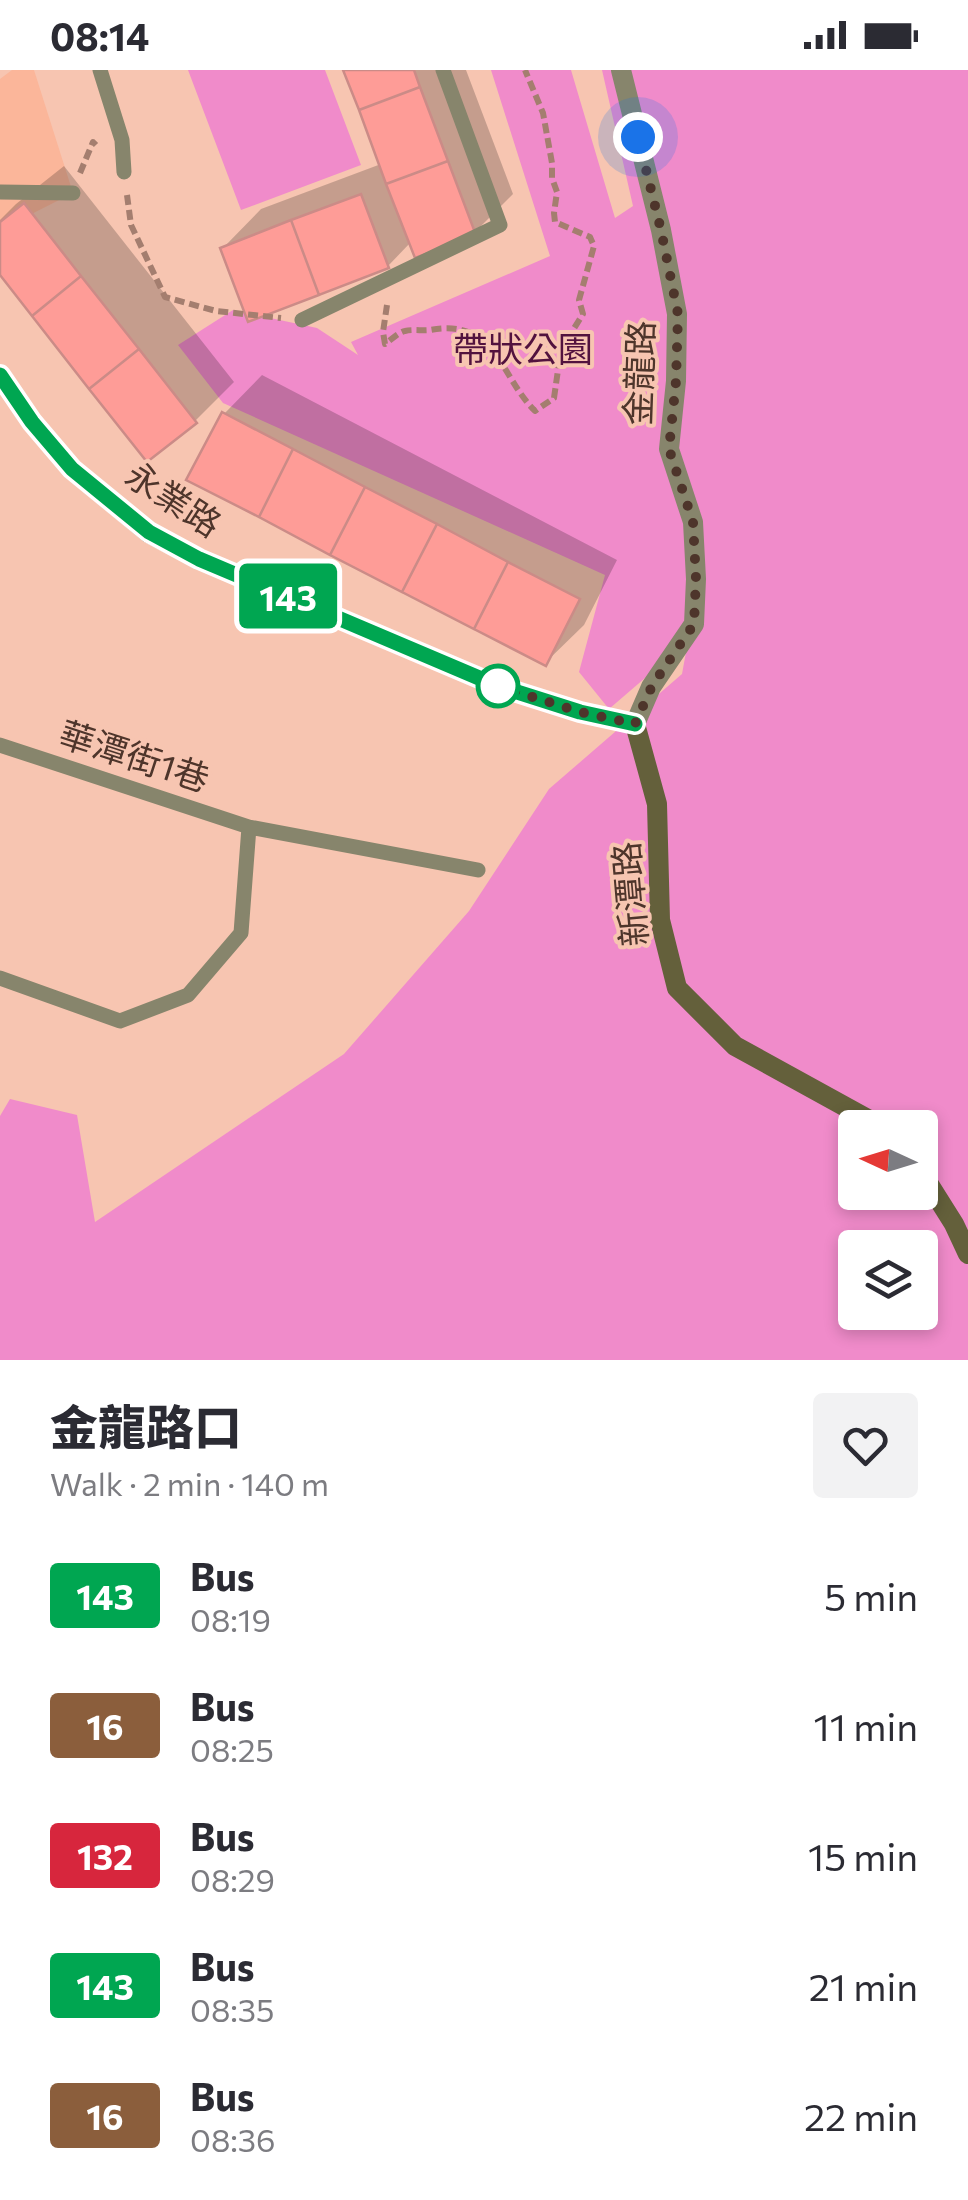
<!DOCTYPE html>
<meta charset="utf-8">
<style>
:root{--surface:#fff;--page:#f2f2f3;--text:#2b2b33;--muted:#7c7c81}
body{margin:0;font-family:Commissioner,"Noto Sans TC",sans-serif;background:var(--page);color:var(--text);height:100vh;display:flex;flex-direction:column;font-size:38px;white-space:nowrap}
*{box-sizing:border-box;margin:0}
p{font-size:32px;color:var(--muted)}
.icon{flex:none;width:55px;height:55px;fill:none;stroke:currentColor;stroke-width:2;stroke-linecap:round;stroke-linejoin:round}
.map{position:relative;height:1290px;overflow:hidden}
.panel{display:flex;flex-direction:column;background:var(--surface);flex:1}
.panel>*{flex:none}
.badge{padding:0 20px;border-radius:8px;font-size:35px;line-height:65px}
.needle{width:65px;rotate:274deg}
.buttons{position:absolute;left:838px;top:1040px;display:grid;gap:20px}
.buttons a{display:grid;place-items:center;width:100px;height:100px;border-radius:10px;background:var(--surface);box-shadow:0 5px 15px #0003;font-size:50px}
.you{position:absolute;width:50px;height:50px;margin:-25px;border:8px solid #fff;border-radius:50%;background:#1a73e8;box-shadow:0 0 0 15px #1a73e833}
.map>.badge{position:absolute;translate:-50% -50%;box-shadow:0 0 0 5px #fff}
.round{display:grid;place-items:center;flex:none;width:105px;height:105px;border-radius:10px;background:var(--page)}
.overview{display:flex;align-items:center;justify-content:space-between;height:170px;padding:0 50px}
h1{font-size:48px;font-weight:800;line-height:75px}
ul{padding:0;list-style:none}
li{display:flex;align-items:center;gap:30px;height:130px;padding:0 50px}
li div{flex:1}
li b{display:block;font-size:38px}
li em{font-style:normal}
li .badge{min-width:110px;font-weight:700;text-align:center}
.status{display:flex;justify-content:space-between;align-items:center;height:70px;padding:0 50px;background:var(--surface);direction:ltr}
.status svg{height:28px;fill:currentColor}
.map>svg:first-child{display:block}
.built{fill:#fbb69a}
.green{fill:#f08bca;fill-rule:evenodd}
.shadow{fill:#0003}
.building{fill:#fe9c97;stroke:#cb8b87;stroke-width:2.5}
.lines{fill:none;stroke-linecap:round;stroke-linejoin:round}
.path{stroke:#a47e6f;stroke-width:6;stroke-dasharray:10 5;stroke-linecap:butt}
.lane{stroke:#87856c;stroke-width:15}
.street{stroke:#87856c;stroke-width:20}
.secondary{stroke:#64603b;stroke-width:20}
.line-casing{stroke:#fff;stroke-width:22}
.line{stroke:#00a651;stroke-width:15}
.walk{stroke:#4e352b;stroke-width:10;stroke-dasharray:0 18}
.stop-dot{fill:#fff;stroke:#00a651;stroke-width:5}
.labels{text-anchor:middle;stroke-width:8;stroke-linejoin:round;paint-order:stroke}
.park-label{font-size:35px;fill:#52123e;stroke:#f7c5b1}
.street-label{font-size:35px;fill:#4e352b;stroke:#f7c5b1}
</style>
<div class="status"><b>08:14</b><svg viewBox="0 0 49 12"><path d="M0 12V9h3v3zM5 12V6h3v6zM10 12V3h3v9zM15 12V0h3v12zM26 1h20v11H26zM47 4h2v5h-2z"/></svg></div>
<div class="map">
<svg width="968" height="1290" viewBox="0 0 968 1290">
<rect width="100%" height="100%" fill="#f7c5b1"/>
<!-- built -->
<path class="built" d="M12,0H34L73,123L0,160V9Z"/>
<!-- green -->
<path class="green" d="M188,0H325L361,95L241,140Z
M491,0H571L615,148L633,136L602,0H968V1290H0V1046L10,1029L77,1045L95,1152L344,984L469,841L549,719L682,604L688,571L609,639L579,602L605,505L223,333L178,275L233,240L317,258L358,285L351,272L550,186ZM855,1058H920V1122H855ZM855,1178H920V1242H855Z"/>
<!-- shadow -->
<path class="shadow" d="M346,0H466L513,124L474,163L411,172L388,196L223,178L261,139L381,94Z
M64,96L234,312L195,351L0,202V150L16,134Z
M262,305L617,490L584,555L545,593L224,344Z"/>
<!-- building -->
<path class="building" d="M343,0H414L420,17L359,40Z
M420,17L448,91L386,114L359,40Z
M448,91L476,165L415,188L386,114Z
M361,124L389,198L319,225L291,150Z
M24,133L81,206L32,246L0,205V152Z
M291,150L319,225L248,252L220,178Z
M81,206L139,279L89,319L32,246Z
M139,279L197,353L147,392L89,319Z
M222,342L293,379L259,447L186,410Z
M293,379L365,417L330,485L259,447Z
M365,417L437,454L402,522L330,485Z
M437,454L508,492L474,559L402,522Z
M508,492L580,529L546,596L474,559Z"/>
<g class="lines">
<!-- path -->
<path class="path" d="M80,103L93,72L96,75
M127,125L131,155L165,227L216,241L281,248
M387,235L383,262L385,274C391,270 399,262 405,261C413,259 422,261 430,260C497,248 499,305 535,341L554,328L561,279L583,244L579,230L594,176L590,167L555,152L554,143L557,122L552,108V93L543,43L525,0"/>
<!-- lane -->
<path class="lane" d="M100,0L122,70L124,102
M0,122L73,123
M302,250L500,155L443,0
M0,675L249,757L478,800
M0,908L120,951L188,925L241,863L249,757"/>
<!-- street -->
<path class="street" d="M621,0L661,160L677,244L676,311L669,379L693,452L696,509L694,554L651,617L635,654"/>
<!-- secondary -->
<path class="secondary" d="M0,305L32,352L72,399L149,463L199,489L498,616L580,642L635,654L657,734L660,850L677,918L735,976L884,1058
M920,1100L954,1154L968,1184"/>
</g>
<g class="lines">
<defs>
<path id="line" d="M0,305L32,352L72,399L149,462L199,489L498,616L580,642L635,654"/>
</defs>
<!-- line casing -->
<use href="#line" class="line-casing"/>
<!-- line -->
<use href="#line" class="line"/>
<!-- walk -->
<path class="walk" d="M498,616L580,642L635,654L652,616L694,554L696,509L693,452L669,379L676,311L678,244L661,160L638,67"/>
</g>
<!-- markers -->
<circle class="stop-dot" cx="498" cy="616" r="20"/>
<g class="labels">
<!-- park labels -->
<g class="park-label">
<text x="523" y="292">帶狀公園</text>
</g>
<!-- street labels -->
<g class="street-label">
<text transform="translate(640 303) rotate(-88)" y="12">金龍路</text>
<text transform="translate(173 430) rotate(33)" y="12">永業路</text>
<text transform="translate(134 687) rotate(18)" y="12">華潭街1巷</text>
<text transform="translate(631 824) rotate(-95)" y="12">新潭路</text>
</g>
</g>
</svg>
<div class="buttons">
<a><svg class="needle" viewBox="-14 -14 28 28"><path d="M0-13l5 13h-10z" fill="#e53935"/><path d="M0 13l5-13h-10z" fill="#7c7c81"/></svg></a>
<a><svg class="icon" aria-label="layers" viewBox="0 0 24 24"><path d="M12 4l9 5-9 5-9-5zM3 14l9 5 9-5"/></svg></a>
</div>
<div class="you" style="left:638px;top:67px"></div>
<b class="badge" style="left:288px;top:526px;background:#00a651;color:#fff">143</b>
</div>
<section class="panel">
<div class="overview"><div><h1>金龍路口</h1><p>Walk · 2 min · 140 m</p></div><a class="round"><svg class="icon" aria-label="heart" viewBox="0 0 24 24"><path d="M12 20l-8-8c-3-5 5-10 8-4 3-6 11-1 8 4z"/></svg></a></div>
<ul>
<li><span class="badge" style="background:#00a651;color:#fff">143</span><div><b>Bus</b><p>08:19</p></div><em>5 min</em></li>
<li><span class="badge" style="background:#8b5e3c;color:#fff">16</span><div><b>Bus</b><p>08:25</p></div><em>11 min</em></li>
<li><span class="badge" style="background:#d7263d;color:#fff">132</span><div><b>Bus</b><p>08:29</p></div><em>15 min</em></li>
<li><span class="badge" style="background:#00a651;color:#fff">143</span><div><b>Bus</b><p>08:35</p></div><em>21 min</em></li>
<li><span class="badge" style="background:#8b5e3c;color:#fff">16</span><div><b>Bus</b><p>08:36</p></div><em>22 min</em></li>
</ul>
</section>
